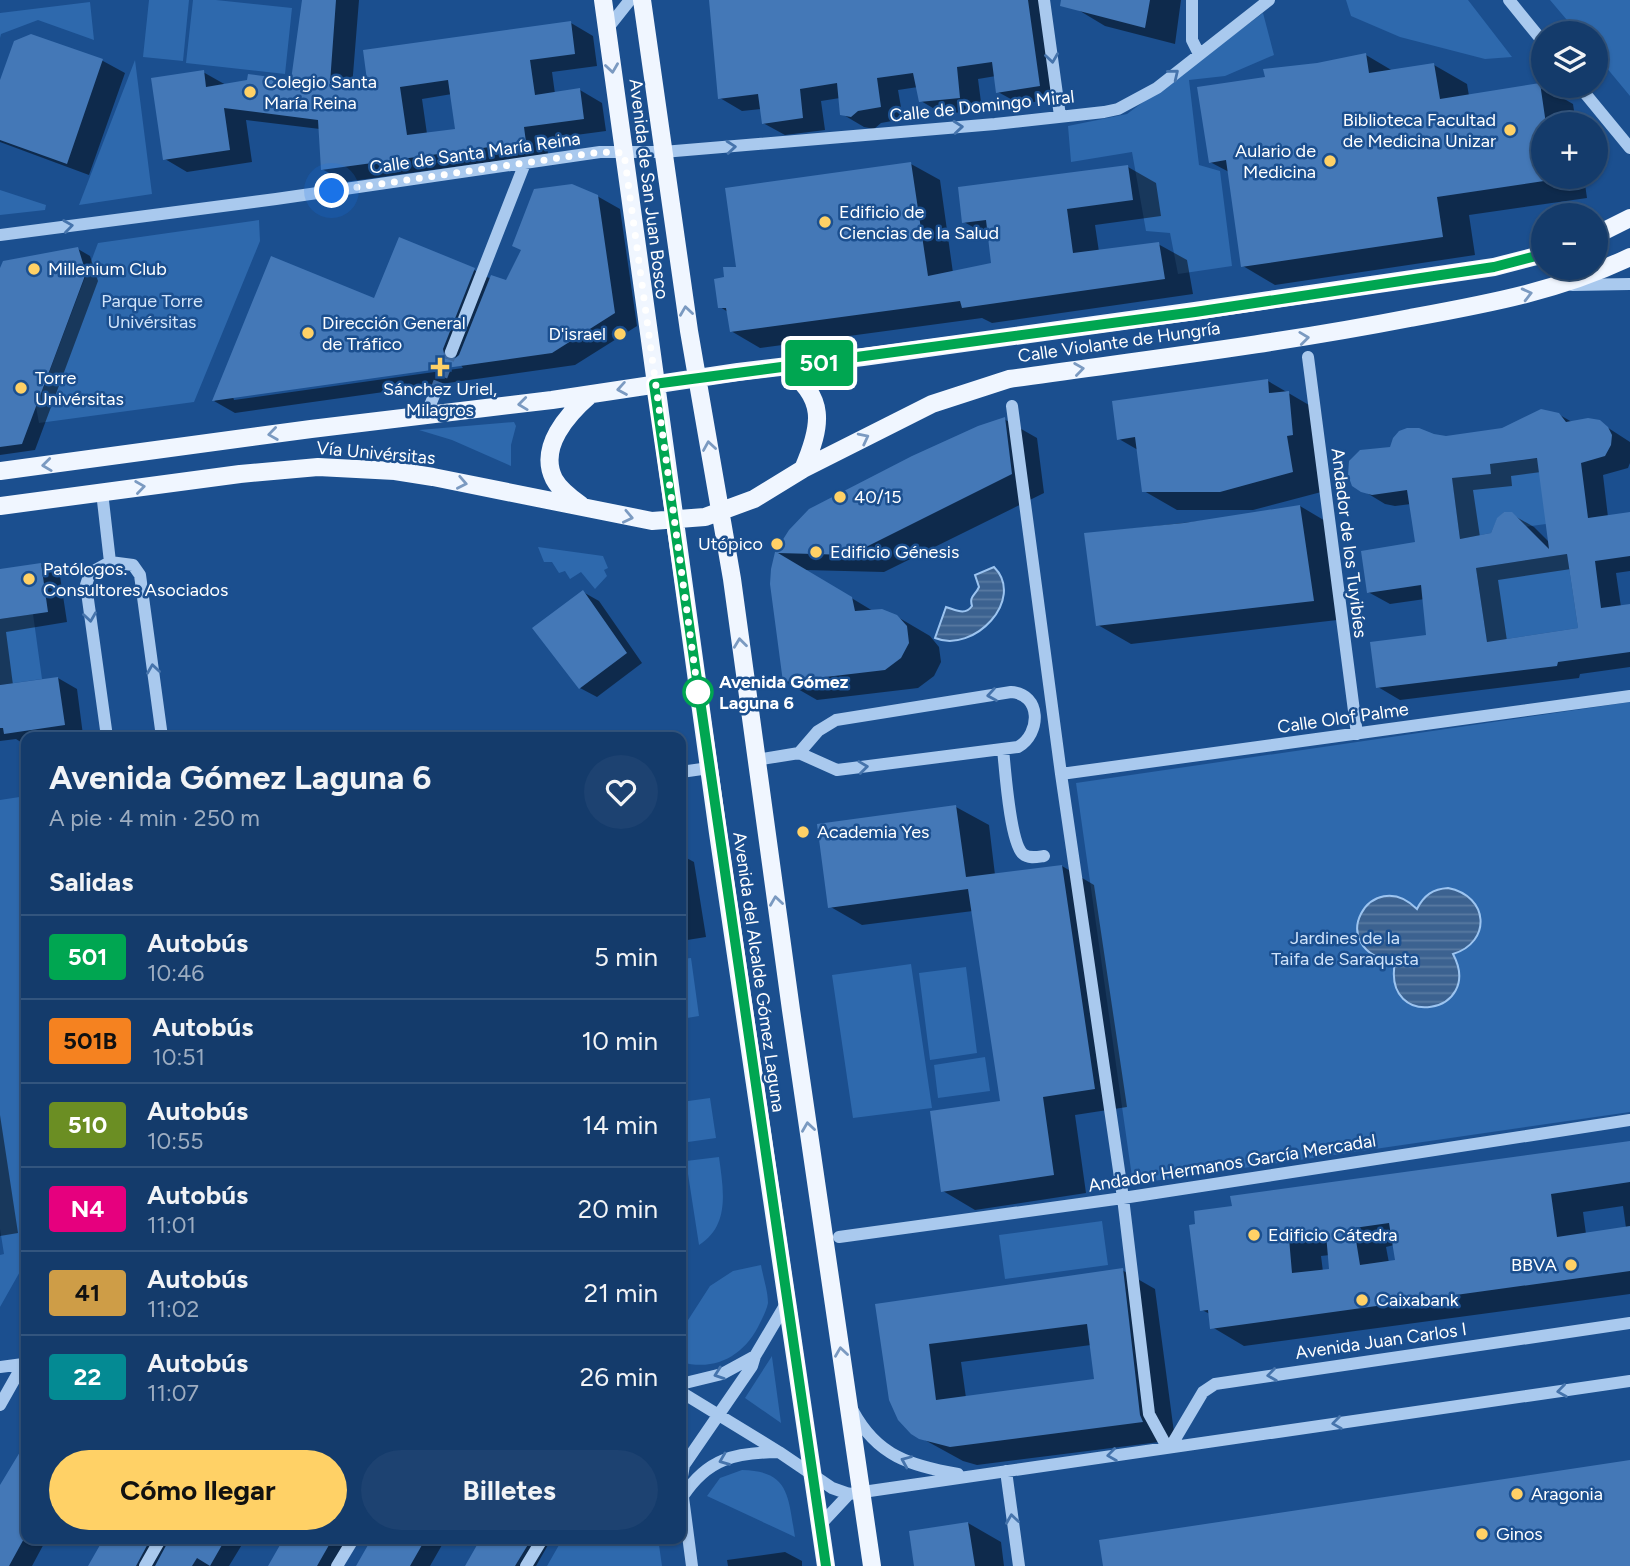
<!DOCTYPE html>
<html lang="es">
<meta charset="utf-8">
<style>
:root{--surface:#143b6b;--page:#1d4271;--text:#f1f3f6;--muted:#9dadc1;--line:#33557e;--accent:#ffd166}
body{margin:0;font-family:Figtree,sans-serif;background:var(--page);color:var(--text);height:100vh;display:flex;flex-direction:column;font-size:26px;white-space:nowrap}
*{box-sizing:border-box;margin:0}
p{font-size:23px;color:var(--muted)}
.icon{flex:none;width:38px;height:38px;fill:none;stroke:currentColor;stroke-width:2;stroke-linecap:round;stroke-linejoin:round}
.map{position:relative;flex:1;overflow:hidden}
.sheet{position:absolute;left:21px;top:732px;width:665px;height:812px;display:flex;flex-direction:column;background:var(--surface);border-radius:14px;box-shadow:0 2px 5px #0004,0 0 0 2px var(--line)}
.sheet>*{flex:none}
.badge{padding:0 14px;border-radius:5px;font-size:24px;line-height:46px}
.fabs{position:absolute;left:1531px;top:21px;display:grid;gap:14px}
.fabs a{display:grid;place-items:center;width:77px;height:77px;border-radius:50%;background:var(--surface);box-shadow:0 2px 5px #0004,0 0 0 2px var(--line);font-size:35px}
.you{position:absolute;width:35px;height:35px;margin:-18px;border:5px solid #fff;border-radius:50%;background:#1a73e8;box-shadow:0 0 0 10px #1a73e833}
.map>.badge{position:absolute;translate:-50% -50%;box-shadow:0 0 0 4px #fff}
h2{padding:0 28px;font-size:26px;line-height:63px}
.round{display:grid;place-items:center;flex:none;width:74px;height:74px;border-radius:37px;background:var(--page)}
.head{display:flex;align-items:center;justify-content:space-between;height:119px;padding:0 28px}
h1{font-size:33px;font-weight:700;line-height:52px}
.button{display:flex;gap:14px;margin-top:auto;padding:14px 28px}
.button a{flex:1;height:80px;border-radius:42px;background:var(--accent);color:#111;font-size:28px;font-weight:700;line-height:80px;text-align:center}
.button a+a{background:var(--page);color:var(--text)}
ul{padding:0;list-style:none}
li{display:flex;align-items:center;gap:21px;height:84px;padding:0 28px;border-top:2px solid var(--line)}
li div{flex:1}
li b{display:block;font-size:26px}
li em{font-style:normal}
li .badge{min-width:77px;font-weight:700;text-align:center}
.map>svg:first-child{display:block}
.green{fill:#2e69ad}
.water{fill:url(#water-rules);stroke:#9cc4f0;stroke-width:2}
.shadow{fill:#0007;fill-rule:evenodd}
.building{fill:#4478b7;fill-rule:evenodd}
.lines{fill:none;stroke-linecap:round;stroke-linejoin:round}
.minor-tunnel{stroke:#3d69a0;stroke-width:12;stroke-dasharray:12 6;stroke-linecap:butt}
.minor{stroke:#a9c9ee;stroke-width:12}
.major{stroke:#f0f6ff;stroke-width:18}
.oneway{stroke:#4674ac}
.oneway2{stroke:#7b9ac1}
.line-casing{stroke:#fff;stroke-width:16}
.line{stroke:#00a651;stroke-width:10}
.walk{stroke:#fff;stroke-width:7;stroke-dasharray:0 12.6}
.poi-dot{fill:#ffd166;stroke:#1b4f8f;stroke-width:2.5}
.stop-dot{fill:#fff;stroke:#00a651;stroke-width:3.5}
.labels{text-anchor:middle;stroke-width:5;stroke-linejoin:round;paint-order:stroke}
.poi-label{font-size:18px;fill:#fff;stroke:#1b4f8f;text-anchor:start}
.street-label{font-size:18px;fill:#fff;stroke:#1b4f8f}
.park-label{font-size:18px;fill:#cfe3fa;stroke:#1b4f8f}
.stop-label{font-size:18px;font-weight:bold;fill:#fff;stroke:#1b4f8f;text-anchor:start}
</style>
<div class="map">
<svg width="1630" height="1566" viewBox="0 0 1630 1566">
<defs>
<pattern id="water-rules" width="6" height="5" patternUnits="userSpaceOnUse" patternTransform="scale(1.75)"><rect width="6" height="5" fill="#3c6290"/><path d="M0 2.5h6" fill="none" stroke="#597aa1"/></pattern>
</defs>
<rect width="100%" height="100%" fill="#1b4f8f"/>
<!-- green -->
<path class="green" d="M149,0H189L183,61L143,57Z
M193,0H216L292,8L285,74L186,63Z
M1346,0H1468L1512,57L1485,59L1400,37L1351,16Z
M1550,0H1630V96L1596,55V33H1578Z
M90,2L94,40L38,20L1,34L0,38V13Z
M1263,13L1274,55L1225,76L1189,80L1199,165L1220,171L1232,266L1178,274L1170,233L1146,231L1132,152L1071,162L1068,126L1127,114Z
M135,60L152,194L79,205Z
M0,190L46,205L45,210L0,215Z
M259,220L260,241L194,402L39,423L36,407L98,243Z
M514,422L516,426L511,445V466L452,440L419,430Z
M1549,457L1546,524L1524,527L1512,513L1504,512L1497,519L1491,533L1460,539L1452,481L1439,476L1491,474L1490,464Z
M538,547L603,556L608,568L604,570L607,576L595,589L581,572L570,579L565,571L559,573L552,562H544Z
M1567,554L1578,628L1487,642L1476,568Z
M33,614L42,679L0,685V619Z
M1630,702V1112L1133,1184L1076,783Z
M26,796V1261L0,1307V1255L4,1254L0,1229V800Z
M691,958L699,1016L681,1019V959Z
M911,964L932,1108L853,1118L832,975Z
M966,967L977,1053L930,1060L919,973Z
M985,1057L990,1091L938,1098L934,1065Z
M710,1098L716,1138L681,1143V1102Z
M719,1157C723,1188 731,1225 699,1245L686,1161Z
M1102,1221L1108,1265L1005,1279L999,1235Z
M761,1265C763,1277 768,1291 768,1303C767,1309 763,1317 760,1323C745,1355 716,1372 681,1362V1331L710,1286L733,1271Z
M772,1356V1357L781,1423L745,1398Z
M742,1470C790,1471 788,1497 795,1537L707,1496L720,1478Z
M563,1538H658L662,1566H547Z"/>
<!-- water -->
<path class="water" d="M994,567C1026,599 974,654 935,638L946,607C956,610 965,616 972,606C969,596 975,596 979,587L975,575Z
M1448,888C1489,896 1492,942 1453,954C1485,1014 1382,1032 1395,962C1321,950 1371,863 1417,909C1424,895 1433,889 1448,888Z"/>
<!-- shadow -->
<path class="shadow" d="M303,0H359L352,87L370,90L571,23L593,36L597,66L552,72L555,94L580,90L602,103L606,131L546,139L548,154L345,182L322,169L320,129L246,120L252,162L187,172L165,159L203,72L226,85L293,82ZM452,94L457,130L427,134L422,99Z
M710,0H1048L1061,98L1020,104L998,92L996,76L978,79L982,110L943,114L921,101L918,87L898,90L903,119L881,123L874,129L864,127L842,114L840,98L821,101L825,130L785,135L763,123L761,109L742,111L720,98Z
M1077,0H1181L1175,44L1105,26L1075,8Z
M31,36L103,61L125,73L89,175L0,142V86Z
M1366,55L1393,71L1434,65L1467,84L1469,96L1540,85L1573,104L1576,124H1544V177H1584L1587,198L1469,215L1475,255L1275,285L1243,266L1229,172L1210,162L1267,78L1317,64Z
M911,164L940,180L953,273L993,264L989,236L964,222L1128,167L1156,183L1161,216L1095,225L1099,252L1158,244L1187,260L1193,294L992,323L982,318L760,348L731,331L728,312L720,307L725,279L738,268Z
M597,196L620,209L637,326L575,365L235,413L214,401L375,300L474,270L491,279L507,282ZM460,364L463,368L234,400L233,397Z
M78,249L90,256L98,281L35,450L0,455V272Z
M1268,381L1321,412L1325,491L1253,510H1177L1144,491L1138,450L1119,439Z
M1558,414L1572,422H1599L1630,442V463L1628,468L1603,475L1608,517L1630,514V571L1616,573L1621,607L1630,606V667L1580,674L1579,678L1400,700L1378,687L1428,637L1425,599L1390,604L1368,592L1417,543L1411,504L1395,506L1385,504L1362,490L1391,448L1502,429ZM1541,472L1550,543L1534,527L1511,514L1492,535L1480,537L1473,490L1512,486L1511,476ZM1571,569L1580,629L1507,641L1498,580Z
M1004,419L1037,438L1044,493L884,572L805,570L873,611L896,616L930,636L939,647L941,662L934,676L918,688L817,700L784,681L776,553Z
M1300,506L1332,525L1346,619L1131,644L1098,625L1086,534L1227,518Z
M41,565L60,576L67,622L6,632L13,685L58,678L77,689L83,735L26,737L24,744L16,739L0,741V571Z
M583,592L599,601L642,663L597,697L580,688Z
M956,807L989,825L995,875L1062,866L1094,885L1127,1107L1075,1115L1086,1193L975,1210L943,1191L1002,1103L973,911L862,925L829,906Z
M681,855L694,862L706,937L681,941Z
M0,1115L18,1233L0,1236Z
M1630,1143V1294L1244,1346L1212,1327L1210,1314L1202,1310L1191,1227ZM1623,1206L1626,1228L1586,1234L1583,1212ZM1394,1245L1397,1261L1389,1263L1386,1247ZM1330,1255L1331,1271L1323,1272L1321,1256Z
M1122,1270L1155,1289L1175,1440L977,1465L963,1461L912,1433L877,1306ZM1091,1345L1096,1380L966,1398L961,1362Z
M26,1446V1538H47L32,1566H0V1489Z
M968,1523L1001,1542L1004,1566H916Z
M106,1538H246L229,1566H90Z
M291,1538H352L336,1566H270Z
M374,1538H446L430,1566H358Z
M485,1538H552L536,1566H468Z
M785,1552L802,1561V1566H728L727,1560Z"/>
<!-- building -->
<path class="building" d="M302,0H336L330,83L368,88L363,50L571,21L575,54L530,60L535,95L580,88L584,119L524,127L526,142L321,170L318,120L224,108L230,150L163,160L151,78L204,70L206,87L247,80L248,74L291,80ZM448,80L455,129L407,135L400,87Z
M709,0H1028L1040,86L996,93L992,62L957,67L960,98L919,102L913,73L877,78L881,107L858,111L851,117L840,115L837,83L800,89L803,118L762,124L758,94L718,99Z
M1061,0H1150L1145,28L1060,6Z
M31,34L103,59L67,164L0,140V80L14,41Z
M1366,53L1369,73L1434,63L1440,99L1540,83L1546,124H1544V181L1437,197L1443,237L1241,267L1226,160L1209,163L1197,87L1265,77L1263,69L1317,63Z
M911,162L928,276L991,263L986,220L962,223L958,187L1128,165L1133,200L1067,209L1073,253L1159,242L1165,279L962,308L960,301L730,332L726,308H718L714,279L724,277L723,267H736L725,188Z
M572,184L598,195L615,313L552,353L212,401L271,256L374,298L399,237L475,268L443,349L445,358L453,360L459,355L491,275L506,280L521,250L512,246L534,189Z
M78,247L86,273L22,444L0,447V268L3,261Z
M1268,379L1269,393L1289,391L1293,435L1287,436L1293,472L1220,492H1142L1135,437L1117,440L1112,401Z
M1541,409L1559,413L1566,422L1588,418L1600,420L1608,427L1612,435L1611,445L1605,456L1581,463L1588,518L1630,512V556L1595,561L1601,608L1630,604V652L1558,662L1557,666L1376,688L1370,642L1426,635L1421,585L1367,593L1361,551L1415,542L1407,490L1372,495L1361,492L1352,486L1348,475L1349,461L1360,450L1390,447L1393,438L1399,431L1407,428H1419L1434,434L1446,436L1502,428ZM1537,458L1549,549L1512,512H1504L1497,518L1491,533L1460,539L1452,478L1491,474L1490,464ZM1567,554L1578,628L1487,642L1476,568Z
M1005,417L1012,474L850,555L778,553L852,597L855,611L882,609L897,615L907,626L909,643L901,658L885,670L783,682L770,584L771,569L775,552L789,530L809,509L912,456L978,426Z
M1300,505L1314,601L1096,626L1084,533L1184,523Z
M41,563L48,612L0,619V569Z
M583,590L627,653L579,689L532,628Z
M58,677L65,725L4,734L3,728H0V685Z
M956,805L966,877L1062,865L1095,1089L1043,1097L1054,1175L941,1192L930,1111L1000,1101L968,889L828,908L817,824Z
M1630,1141V1182L1551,1194L1557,1237L1630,1226V1271L1210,1329L1208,1310L1200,1311L1189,1225L1195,1224L1194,1211L1232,1206L1230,1196ZM1389,1223L1395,1260L1360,1265L1354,1228ZM1326,1234L1329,1269L1292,1273L1289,1238Z
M1123,1268L1140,1415L1143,1422L950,1447L919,1439L911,1434L898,1420L889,1400L875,1304ZM1087,1324L1094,1379L936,1400L929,1344Z
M26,1442V1535L9,1566H0V1485Z
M1630,1460V1566H1103L1099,1540Z
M968,1522L975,1566H914L909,1531Z
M104,1538H151L136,1566H88Z
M170,1538H226L210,1566L197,1558L192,1566H155Z
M284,1538H333L317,1566H268Z
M372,1538H426L410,1566H356Z
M481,1538H532L515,1566H465Z"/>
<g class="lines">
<!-- minor-tunnel -->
<path class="minor-tunnel" d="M435,393L451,352"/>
<!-- minor -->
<path class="minor" d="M1044,0L1060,116
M1192,0V40L1199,54
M1509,0L1544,43
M607,29L630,0
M1579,86L1630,148
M0,235L276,199L600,152H663L995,124L1104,112L1118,109L1157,88L1269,0
M1572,285L1630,284
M451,352L525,163
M1308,357L1357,734
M1012,406L1061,774L1123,1198L1149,1414L1167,1447
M426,415L435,393
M102,492L110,562
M107,737L86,585L90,573L110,562L133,565L140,575L162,737
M1003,749C1005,768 1010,843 1023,854C1029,859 1037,857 1044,856
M756,760L799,753L837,770L1018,747C1041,734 1042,694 1011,692L836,720L818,731L799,753
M681,772L709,768
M1061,774L1630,696
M839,1237L1123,1198L1630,1120
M0,1367L23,1364
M681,1384L722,1374L755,1356
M681,1392L779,1452L832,1488L849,1494L1630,1381
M0,1405L26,1359
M853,1411C877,1456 911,1466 958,1474
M1171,1446L1203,1392L1215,1384L1630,1323
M1006,1471L1019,1566
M683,1496C708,1458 735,1453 778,1452
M820,1525L849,1494
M145,1566L161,1538
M337,1566L354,1538
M526,1566L543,1538
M692,1566L681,1482L684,1465L752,1366L755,1356L787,1302"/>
<!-- major -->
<path class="major" d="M603,0L718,833L826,1566
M642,0L689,331L732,579L791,1010L872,1566
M1596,235L1630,218
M784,367C827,397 822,425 803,469
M0,471L311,429L552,400L738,372L863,357L1195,311L1494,267L1544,254
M581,505C571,498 560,490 554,479C538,447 568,414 590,395
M0,506L240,474L318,467L395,471L433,477L652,521L705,517L754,499L803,469L932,404L1009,379C1143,360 1277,344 1410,318C1486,304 1559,291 1630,257"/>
</g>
<!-- one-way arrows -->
<defs><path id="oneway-chevron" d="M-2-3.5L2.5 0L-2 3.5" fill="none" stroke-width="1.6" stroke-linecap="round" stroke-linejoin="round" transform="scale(1.75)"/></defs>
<g class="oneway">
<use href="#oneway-chevron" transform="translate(1052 58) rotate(82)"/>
<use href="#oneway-chevron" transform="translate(1174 74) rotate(-39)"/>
<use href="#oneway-chevron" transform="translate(958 127) rotate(-5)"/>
<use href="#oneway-chevron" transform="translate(731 147) rotate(-5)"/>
<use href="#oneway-chevron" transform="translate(68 226) rotate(-8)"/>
<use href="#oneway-chevron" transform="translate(90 617) rotate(82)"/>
<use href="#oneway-chevron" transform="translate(153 669) rotate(-98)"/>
<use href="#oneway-chevron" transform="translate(992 695) rotate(171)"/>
<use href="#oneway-chevron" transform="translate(863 767) rotate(-7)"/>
<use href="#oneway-chevron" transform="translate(719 1374) rotate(161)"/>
<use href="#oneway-chevron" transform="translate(1272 1375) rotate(172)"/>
<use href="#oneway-chevron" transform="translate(1562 1391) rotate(172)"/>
<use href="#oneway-chevron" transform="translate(1337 1423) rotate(172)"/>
<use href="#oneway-chevron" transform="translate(1112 1455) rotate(172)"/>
<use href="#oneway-chevron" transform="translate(724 1460) rotate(158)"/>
<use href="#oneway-chevron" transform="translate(906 1461) rotate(-157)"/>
<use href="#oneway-chevron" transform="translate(1012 1519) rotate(-98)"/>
</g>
<g class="oneway2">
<use href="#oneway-chevron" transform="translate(612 68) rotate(82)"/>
<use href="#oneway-chevron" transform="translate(1527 294) rotate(-14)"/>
<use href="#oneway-chevron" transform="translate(686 311) rotate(-98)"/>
<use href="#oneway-chevron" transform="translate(1304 338) rotate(-7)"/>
<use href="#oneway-chevron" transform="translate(1079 369) rotate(-8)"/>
<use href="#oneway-chevron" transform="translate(622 389) rotate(170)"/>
<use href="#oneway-chevron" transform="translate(523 404) rotate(173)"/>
<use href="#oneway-chevron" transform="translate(273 434) rotate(172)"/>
<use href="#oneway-chevron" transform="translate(864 438) rotate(-27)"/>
<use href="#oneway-chevron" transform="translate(709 446) rotate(-99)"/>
<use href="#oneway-chevron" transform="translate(47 465) rotate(173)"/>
<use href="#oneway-chevron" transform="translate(462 483) rotate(11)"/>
<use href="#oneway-chevron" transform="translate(140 487) rotate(-8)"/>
<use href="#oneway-chevron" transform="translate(628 517) rotate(12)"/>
<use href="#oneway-chevron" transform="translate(740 643) rotate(-97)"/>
<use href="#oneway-chevron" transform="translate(776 901) rotate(-98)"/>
<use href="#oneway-chevron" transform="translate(808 1127) rotate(-98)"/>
<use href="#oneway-chevron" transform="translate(841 1352) rotate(-98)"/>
</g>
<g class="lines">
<defs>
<path id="line" d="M826,1566L654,384L1195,312L1494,267L1544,254"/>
</defs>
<!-- line casing -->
<use href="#line" class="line-casing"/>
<!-- line -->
<use href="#line" class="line"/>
<!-- walk -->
<path class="walk" d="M332,191L600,152L624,153L698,692"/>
</g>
<!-- markers -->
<g class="poi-dot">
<circle cx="250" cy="92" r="7"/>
<circle cx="1510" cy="130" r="7"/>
<circle cx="1330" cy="161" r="7"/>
<circle cx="825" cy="222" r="7"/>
<circle cx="34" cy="269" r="7"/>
<circle cx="308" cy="333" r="7"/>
<circle cx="620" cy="334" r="7"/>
<path d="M436.5 356.5h7v7h7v7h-7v7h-7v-7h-7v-7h7z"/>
<circle cx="21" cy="388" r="7"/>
<circle cx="840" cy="497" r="7"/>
<circle cx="777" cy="544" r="7"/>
<circle cx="816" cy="552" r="7"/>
<circle cx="29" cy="579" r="7"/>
<circle cx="803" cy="832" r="7"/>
<circle cx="1254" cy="1235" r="7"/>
<circle cx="1571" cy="1265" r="7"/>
<circle cx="1362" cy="1300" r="7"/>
<circle cx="1517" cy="1494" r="7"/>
<circle cx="1482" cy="1534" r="7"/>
</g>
<circle class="stop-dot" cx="698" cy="692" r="14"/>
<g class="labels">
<!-- poi labels -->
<g class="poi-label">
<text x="264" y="88">Colegio Santa<tspan x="264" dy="21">María Reina</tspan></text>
<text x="1496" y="126" text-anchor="end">Biblioteca Facultad<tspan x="1496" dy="21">de Medicina Unizar</tspan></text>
<text x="1316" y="157" text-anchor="end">Aulario de<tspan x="1316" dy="21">Medicina</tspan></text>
<text x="839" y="218">Edificio de<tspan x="839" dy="21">Ciencias de la Salud</tspan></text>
<text x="48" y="275">Millenium Club</text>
<text x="322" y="329">Dirección General<tspan x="322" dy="21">de Tráfico</tspan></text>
<text x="606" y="340" text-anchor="end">D'israel</text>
<text x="35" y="384">Torre<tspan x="35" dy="21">Univérsitas</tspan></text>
<text x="440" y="395" text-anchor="middle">Sánchez Uriel,<tspan x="440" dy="21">Milagros</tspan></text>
<text x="854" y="503">40/15</text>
<text x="763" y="550" text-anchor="end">Utópico</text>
<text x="830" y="558">Edificio Génesis</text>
<text x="43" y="575">Patólogos.<tspan x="43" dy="21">Consultores Asociados</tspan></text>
<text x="817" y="838">Academia Yes</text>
<text x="1268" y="1241">Edificio Cátedra</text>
<text x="1557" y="1271" text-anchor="end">BBVA</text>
<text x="1376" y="1306">Caixabank</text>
<text x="1531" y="1500">Aragonia</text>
<text x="1496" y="1540">Ginos</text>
</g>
<!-- street labels -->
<g class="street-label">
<text transform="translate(982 106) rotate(-6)" y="6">Calle de Domingo Miral</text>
<text transform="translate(475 153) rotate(-8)" y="6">Calle de Santa María Reina</text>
<text transform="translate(649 189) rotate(83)" y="6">Avenida de San Juan Bosco</text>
<text transform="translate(1119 342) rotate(-8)" y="6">Calle Violante de Hungría</text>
<text transform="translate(376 453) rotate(5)" y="6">Vía Univérsitas</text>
<text transform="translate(1349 543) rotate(83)" y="6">Andador de los Tuyibíes</text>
<text transform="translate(1343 718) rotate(-8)" y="6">Calle Olof Palme</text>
<text transform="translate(759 972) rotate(82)" y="6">Avenida del Alcalde Gómez Laguna</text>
<text transform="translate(1232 1163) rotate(-9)" y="6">Andador Hermanos García Mercadal</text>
<text transform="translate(1381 1341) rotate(-8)" y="6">Avenida Juan Carlos I</text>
</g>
<!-- park labels -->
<g class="park-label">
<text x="152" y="307">Parque Torre<tspan x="152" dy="21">Univérsitas</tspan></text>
<text x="1345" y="944">Jardines de la<tspan x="1345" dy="21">Taifa de Saraqusta</tspan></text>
</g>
<!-- stop labels -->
<g class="stop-label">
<text x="719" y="688">Avenida Gómez<tspan x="719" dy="21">Laguna 6</tspan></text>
</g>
</g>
</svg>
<div class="fabs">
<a><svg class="icon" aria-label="layers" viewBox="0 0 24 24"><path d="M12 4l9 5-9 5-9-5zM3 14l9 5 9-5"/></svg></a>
<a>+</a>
<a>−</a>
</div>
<div class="you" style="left:332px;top:191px"></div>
<b class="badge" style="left:819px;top:363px;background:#00a651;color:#fff">501</b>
<section class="sheet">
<div class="head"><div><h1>Avenida Gómez Laguna 6</h1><p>A pie · 4 min · 250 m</p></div><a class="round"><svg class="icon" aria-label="heart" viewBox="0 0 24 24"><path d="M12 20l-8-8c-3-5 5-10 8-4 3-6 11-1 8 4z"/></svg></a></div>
<h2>Salidas</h2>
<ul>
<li><span class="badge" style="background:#00a651;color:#fff">501</span><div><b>Autobús</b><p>10:46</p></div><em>5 min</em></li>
<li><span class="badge" style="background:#f58220;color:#111">501B</span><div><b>Autobús</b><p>10:51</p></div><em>10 min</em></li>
<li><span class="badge" style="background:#6b8e23;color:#fff">510</span><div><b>Autobús</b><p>10:55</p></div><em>14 min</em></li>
<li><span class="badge" style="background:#e6007e;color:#fff">N4</span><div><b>Autobús</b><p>11:01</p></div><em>20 min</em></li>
<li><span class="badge" style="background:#ce9d47;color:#111">41</span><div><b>Autobús</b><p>11:02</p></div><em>21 min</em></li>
<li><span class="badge" style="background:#048a93;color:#fff">22</span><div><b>Autobús</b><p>11:07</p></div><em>26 min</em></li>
</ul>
<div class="button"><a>Cómo llegar</a><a>Billetes</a></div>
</section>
</div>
